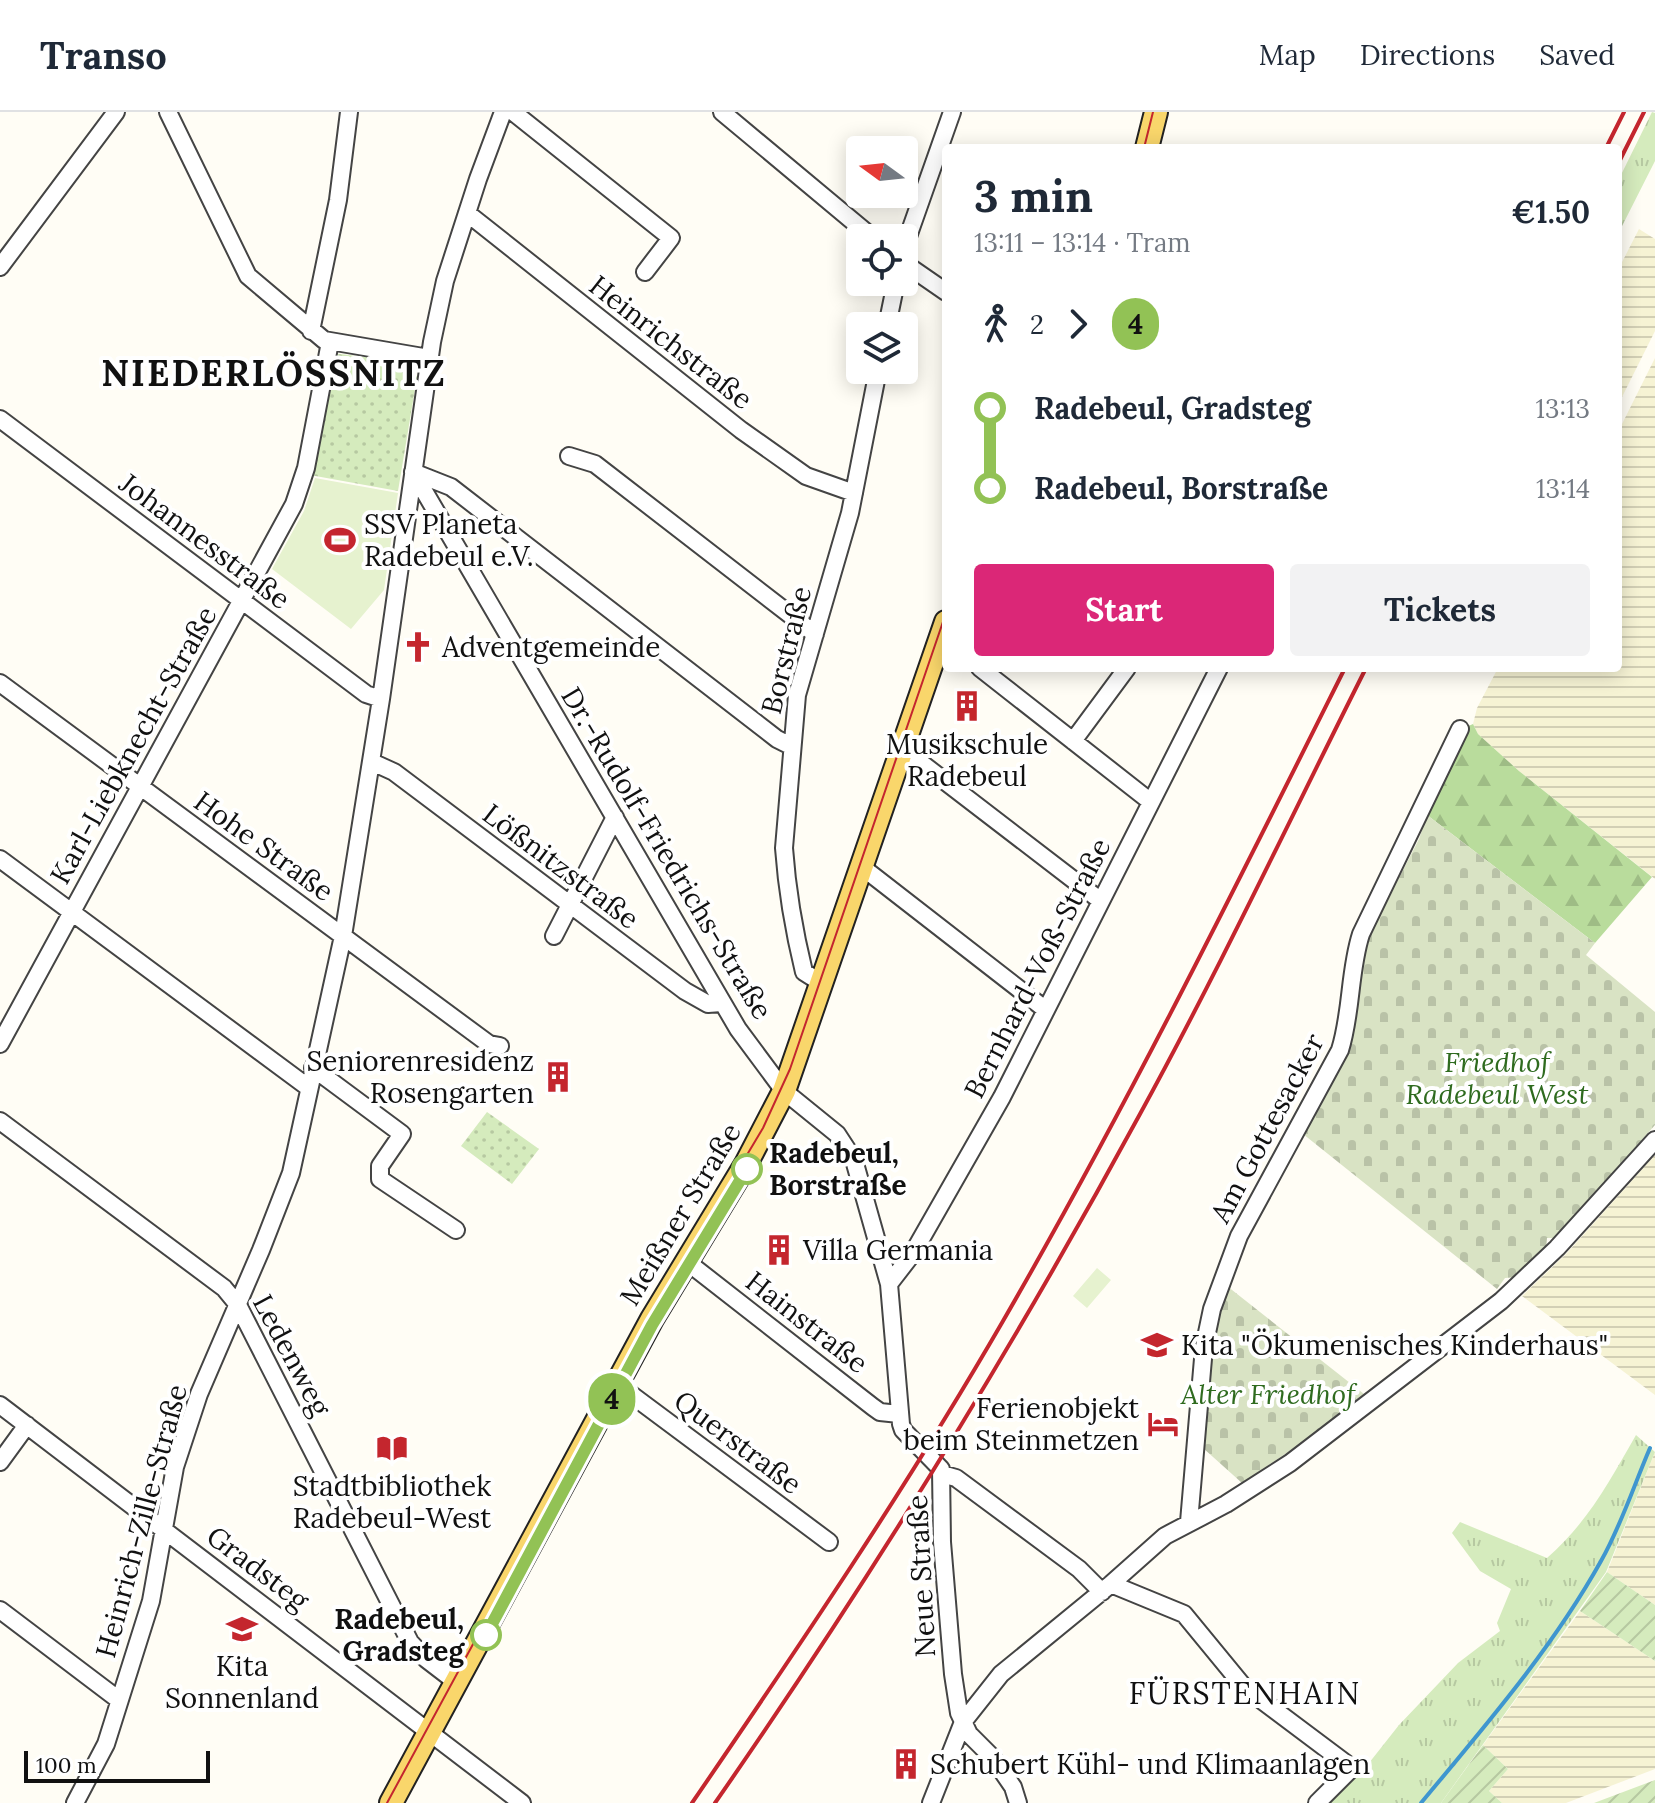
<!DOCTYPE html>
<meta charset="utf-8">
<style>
:root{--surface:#fff;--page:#f2f2f3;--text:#1f2937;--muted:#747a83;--line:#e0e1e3;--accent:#db2777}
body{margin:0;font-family:Lora,serif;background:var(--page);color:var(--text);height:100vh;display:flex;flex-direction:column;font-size:30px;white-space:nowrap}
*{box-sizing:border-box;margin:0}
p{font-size:26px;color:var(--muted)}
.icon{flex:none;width:44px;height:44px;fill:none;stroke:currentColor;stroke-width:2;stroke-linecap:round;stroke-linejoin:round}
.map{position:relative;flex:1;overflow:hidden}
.details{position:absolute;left:942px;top:32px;width:680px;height:528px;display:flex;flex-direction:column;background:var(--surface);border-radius:8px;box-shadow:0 4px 20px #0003}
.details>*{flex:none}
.badge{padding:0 16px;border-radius:26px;font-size:28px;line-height:52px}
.needle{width:52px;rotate:285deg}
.buttons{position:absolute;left:846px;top:24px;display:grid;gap:16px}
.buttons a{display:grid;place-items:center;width:72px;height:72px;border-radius:8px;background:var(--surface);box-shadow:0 4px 20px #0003;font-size:40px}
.scale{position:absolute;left:24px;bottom:20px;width:186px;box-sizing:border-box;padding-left:8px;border:4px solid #111;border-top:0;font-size:22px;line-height:28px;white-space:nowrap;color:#111;-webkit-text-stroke:6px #fff;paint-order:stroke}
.map>.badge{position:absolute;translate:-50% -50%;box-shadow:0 0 0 4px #fff}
.legs{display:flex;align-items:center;gap:12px;height:88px;padding:0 32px;font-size:26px}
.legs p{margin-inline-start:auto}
.summary{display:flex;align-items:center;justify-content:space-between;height:136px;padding:0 32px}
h1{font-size:44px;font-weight:700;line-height:60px}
.action{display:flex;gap:16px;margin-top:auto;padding:16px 32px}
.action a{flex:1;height:92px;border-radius:8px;background:var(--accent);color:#fff;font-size:32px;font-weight:700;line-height:92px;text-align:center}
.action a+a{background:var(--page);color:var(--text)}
ul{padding:0 32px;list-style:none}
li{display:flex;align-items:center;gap:28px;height:80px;font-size:30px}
li i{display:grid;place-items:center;width:12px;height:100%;margin:0 10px;background:currentColor}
li i::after{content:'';width:20px;height:20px;margin:-10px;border:6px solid;border-radius:50%;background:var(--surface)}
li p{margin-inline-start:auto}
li:first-child i{background:linear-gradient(#0000 50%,currentColor 0)}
li:last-child i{background:linear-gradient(currentColor 50%,#0000 0)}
header{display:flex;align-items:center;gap:48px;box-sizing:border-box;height:112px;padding:0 40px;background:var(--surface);border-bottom:2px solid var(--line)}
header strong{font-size:38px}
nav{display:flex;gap:44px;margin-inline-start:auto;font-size:28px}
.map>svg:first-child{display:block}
.farmland{fill:url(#farmland-rules)}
.grass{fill:url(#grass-tufts)}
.forest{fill:url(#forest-firs)}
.cemetery{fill:url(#cemetery-stones)}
.park{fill:url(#park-dots)}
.garden{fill:url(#garden-furrows)}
.pitch{fill:#e6f2cf}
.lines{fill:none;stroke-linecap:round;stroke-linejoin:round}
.stream{stroke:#3f96cf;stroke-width:4}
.minor-casing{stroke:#444;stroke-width:20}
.major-casing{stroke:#222;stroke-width:26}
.minor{stroke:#fff;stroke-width:16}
.major{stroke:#f9d66b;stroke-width:22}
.tram{stroke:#c4262e;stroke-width:2}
.rail{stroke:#c4262e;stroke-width:4}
.line-1-casing{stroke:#fff;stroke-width:18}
.line-1{stroke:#92c255;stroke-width:12}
.stop-1-dot{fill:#fff;stroke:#92c255;stroke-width:4}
.labels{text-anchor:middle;stroke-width:8;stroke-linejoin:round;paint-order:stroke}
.street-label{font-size:28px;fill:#111;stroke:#fff}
.poi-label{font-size:28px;fill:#111;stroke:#fff;text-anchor:start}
.park-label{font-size:28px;font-style:italic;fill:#2f6b1f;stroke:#fff}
.stop-label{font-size:28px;font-weight:bold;fill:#111;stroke:#fff;text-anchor:start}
.neighbourhood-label{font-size:30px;letter-spacing:2px;fill:#111;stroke:#fff}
.district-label{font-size:36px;font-weight:bold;letter-spacing:2px;fill:#111;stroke:#fff}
</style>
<header>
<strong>Transo</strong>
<nav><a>Map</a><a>Directions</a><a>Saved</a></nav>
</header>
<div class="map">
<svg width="1655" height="1691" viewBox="0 0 1655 1691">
<defs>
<pattern id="farmland-rules" width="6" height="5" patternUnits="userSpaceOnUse" patternTransform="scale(2)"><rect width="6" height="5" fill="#f6f3d4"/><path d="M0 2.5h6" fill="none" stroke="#d2cfb5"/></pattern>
<pattern id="grass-tufts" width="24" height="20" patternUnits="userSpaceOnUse" patternTransform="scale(2)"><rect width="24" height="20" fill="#d5ebbd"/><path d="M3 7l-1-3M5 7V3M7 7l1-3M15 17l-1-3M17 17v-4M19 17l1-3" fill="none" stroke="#b6c8a1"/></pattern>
<pattern id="forest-firs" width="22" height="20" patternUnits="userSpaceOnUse" patternTransform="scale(2)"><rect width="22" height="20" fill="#b9dc9c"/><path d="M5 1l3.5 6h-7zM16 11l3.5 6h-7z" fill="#9ebc85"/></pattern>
<pattern id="cemetery-stones" width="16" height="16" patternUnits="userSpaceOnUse" patternTransform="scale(2)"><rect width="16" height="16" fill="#d9e3c4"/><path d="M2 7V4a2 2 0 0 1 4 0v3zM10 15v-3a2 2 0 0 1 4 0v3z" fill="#b9c2a7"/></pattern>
<pattern id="park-dots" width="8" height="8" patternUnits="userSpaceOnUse" patternTransform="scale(2)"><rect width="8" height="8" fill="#d5ebbd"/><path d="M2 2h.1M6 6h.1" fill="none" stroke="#b6c8a1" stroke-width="1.8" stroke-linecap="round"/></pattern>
<pattern id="garden-furrows" width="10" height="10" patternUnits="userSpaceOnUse" patternTransform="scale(2)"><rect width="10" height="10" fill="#d5ebbd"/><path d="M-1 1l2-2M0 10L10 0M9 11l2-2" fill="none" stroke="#b6c8a1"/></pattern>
</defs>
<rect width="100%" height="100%" fill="#fffdf5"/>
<!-- farmland -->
<path class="farmland" d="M1639,117L1655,127V219L1618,293V158Z
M1655,246V767L1519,659L1478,622L1473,612L1477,596L1498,556H1618V320Z
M1655,1043V1283L1522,1184L1566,1142Z
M1655,1340V1493L1607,1460Z
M1580,1499L1655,1549V1657L1566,1691H1502L1489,1679L1508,1657L1483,1633Z"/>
<!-- grass -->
<path class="grass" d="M1652,0L1655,1V49L1618,122V69Z
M1636,1323L1655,1340L1606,1460L1441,1691H1323L1355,1659L1369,1651L1399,1613L1458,1551L1500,1519L1497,1511L1511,1477L1480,1459L1452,1421L1460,1410L1547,1446C1588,1410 1609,1370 1636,1323Z"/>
<!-- forest -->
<path class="forest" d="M1473,612L1478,622L1519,659L1652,765L1595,831L1427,703L1464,616Z"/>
<!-- cemetery -->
<path class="cemetery" d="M1427,703L1595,831L1586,843L1655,900V1013L1555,1126H1547L1546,1137L1518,1165L1505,1166L1497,1177L1303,1022L1351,932L1362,838L1419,727Z
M1227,1174L1364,1282L1300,1332L1242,1371L1203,1336L1211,1238Z"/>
<!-- park -->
<path class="park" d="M332,241L405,250L417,265L398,379L310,363Z
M487,1000L539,1037L512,1072L461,1034Z"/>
<!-- garden -->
<path class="garden" d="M1607,1460L1655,1493V1549L1580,1499Z
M1483,1633L1508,1657L1489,1679L1502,1691H1441Z
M1655,1668V1691H1594Z"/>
<!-- pitch -->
<path class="pitch" d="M315,366L398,381L384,478L351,517L272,457L304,399Z
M1097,1156L1111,1168L1087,1196L1073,1184Z"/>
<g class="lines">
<!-- stream -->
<path class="stream" d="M1421,1691C1485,1614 1552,1537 1601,1449C1621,1414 1634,1373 1650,1336"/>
<defs>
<path id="minor" d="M168,0L248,164L324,228L429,246
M513,0L671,126L645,160
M722,0L873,126
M467,101L741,318L806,364L854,381
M904,136L952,0
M904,151L946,180
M0,155L116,0
M887,214L896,170
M311,219L338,88L349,0
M0,307L366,582L381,587
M569,344L595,352L815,522
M413,360L738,917L784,979L837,1022L854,1048L889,1172L901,1312L903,1318L941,1357L942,1430L953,1562L959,1601L969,1622L993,1646L1013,1675L1018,1691
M413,360L451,375L777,627L791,634
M980,556L1151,690
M0,571L489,932L500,934
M1073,629L1127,556
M903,637L1101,789
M372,650L394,660L685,879L708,892L721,891
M0,747L309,976
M862,755L1046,898
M554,824L615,705
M823,872L804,860C794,819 787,778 784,736L797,583L850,401L878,258
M0,932L294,392L306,356L330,230
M313,956L402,1022L380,1054V1067L456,1118
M0,1009L224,1176L238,1193L410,1530L426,1547L456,1570
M686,1149L873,1295L880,1300L899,1302
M889,1172L913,1141L1002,985L1219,556
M617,1272L829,1430
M0,1293L522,1691
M0,1350L27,1313
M942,1362L956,1366L1079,1457L1102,1480
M1189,1410L1204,1235L1212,1197L1239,1124L1340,938C1352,900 1349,859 1361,822L1460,617
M1111,1472L1184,1502L1244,1575L1352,1656L1317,1691
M0,1498L119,1588
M75,1691L106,1632L151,1489L175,1355L199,1282L261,1138L291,1061L343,824L381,587L432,230L445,169L478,67L503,0
M931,1691L963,1610L1001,1562L1111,1472L1165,1424L1226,1392L1290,1351L1501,1189L1557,1136L1655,1028"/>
<path id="major" d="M1147,36L1156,0
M391,1691L652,1207L746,1052L784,979L946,510"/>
</defs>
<!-- minor casing -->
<use href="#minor" class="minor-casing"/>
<!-- major casing -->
<use href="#major" class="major-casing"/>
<!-- minor -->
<use href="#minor" class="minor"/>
<!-- major -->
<use href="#major" class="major"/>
<!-- tram -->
<path class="tram" d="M1144,36L1153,0
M387,1691L649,1207L763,1016L790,957L946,501"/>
<!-- rail -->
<path class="rail" d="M1606,36L1624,0
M1618,52L1644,0
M692,1691C800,1533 907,1375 1003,1209C1126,996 1235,776 1345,556
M715,1691C869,1469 1011,1240 1140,1002C1220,856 1291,705 1366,556"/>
</g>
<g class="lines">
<defs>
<path id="line-1" d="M486,1523L652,1213L747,1057"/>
</defs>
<!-- line-1 casing -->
<use href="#line-1" class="line-1-casing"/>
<!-- line-1 -->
<use href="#line-1" class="line-1"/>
</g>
<!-- icons -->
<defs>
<symbol id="stadium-bare" viewBox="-9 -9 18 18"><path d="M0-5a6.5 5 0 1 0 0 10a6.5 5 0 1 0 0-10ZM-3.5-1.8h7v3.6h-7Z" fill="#c4262e" stroke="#fff" stroke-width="2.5" paint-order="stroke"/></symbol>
<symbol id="church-bare" viewBox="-9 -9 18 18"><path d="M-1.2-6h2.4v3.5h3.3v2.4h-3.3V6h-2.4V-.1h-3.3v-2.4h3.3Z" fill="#c4262e" stroke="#fff" stroke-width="2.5" paint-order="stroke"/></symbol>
<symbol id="building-bare" viewBox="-9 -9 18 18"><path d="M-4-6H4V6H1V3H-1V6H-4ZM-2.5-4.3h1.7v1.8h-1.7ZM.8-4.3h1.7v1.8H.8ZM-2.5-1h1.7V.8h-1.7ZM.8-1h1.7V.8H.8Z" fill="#c4262e" stroke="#fff" stroke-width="2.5" paint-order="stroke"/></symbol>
<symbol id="school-bare" viewBox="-9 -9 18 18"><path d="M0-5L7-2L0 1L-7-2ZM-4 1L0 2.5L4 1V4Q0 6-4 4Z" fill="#c4262e" stroke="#fff" stroke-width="2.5" paint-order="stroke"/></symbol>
<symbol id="hotel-bare" viewBox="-9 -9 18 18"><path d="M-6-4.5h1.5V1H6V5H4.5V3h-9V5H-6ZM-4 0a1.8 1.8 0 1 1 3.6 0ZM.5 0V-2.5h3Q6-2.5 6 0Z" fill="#c4262e" stroke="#fff" stroke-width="2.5" paint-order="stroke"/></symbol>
<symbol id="library-bare" viewBox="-9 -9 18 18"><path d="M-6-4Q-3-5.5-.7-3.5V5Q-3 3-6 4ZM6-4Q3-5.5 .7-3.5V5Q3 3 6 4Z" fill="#c4262e" stroke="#fff" stroke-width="2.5" paint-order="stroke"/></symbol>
</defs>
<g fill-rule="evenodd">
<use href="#stadium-bare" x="318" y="406" width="44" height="44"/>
<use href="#church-bare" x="396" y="513" width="44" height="44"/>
<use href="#building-bare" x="945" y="572" width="44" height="44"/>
<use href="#building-bare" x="536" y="943" width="44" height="44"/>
<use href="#building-bare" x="757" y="1116" width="44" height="44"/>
<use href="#school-bare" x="1135" y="1211" width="44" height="44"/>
<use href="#hotel-bare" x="1141" y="1290" width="44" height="44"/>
<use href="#library-bare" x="370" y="1314" width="44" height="44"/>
<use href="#school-bare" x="220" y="1495" width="44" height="44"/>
<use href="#building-bare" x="884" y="1630" width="44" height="44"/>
</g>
<!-- markers -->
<g class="stop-1-dot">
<circle cx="747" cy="1057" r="14"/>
<circle cx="486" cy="1523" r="14"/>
</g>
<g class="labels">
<!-- street labels -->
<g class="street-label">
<text transform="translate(671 230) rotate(38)" y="10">Heinrichstraße</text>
<text transform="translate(205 429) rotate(37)" y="10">Johannesstraße</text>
<text transform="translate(786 538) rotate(-76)" y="10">Borstraße</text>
<text transform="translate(133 633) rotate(-61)" y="10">Karl-Liebknecht-Straße</text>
<text transform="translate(264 734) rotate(36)" y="10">Hohe Straße</text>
<text transform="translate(667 741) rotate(59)" y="10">Dr.-Rudolf-Friedrichs-Straße</text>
<text transform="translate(561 754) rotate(37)" y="10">Lößnitzstraße</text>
<text transform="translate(1037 856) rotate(-63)" y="10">Bernhard-Voß-Straße</text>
<text transform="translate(1267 1016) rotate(-62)" y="10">Am Gottesacker</text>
<text transform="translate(680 1102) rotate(-59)" y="10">Meißner Straße</text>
<text transform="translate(807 1210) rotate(38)" y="10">Hainstraße</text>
<text transform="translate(292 1243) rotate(62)" y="10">Ledenweg</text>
<text transform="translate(738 1330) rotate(37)" y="10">Querstraße</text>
<text transform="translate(141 1409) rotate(-75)" y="10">Heinrich-Zille-Straße</text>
<text transform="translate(258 1456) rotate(37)" y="10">Gradsteg</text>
<text transform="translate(921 1464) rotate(-93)" y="10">Neue Straße</text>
</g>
<!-- poi labels -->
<g class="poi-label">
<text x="364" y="422">SSV Planeta<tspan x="364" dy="32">Radebeul e.V.</tspan></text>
<text x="442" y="545">Adventgemeinde</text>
<text x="967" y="642" text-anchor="middle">Musikschule<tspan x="967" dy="32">Radebeul</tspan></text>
<text x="534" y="959" text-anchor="end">Seniorenresidenz<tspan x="534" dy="32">Rosengarten</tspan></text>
<text x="803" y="1148">Villa Germania</text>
<text x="1181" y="1243">Kita "Ökumenisches Kinderhaus"</text>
<text x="1139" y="1306" text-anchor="end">Ferienobjekt<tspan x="1139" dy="32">beim Steinmetzen</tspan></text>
<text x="392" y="1384" text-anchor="middle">Stadtbibliothek<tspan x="392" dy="32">Radebeul-West</tspan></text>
<text x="242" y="1564" text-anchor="middle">Kita<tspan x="242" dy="32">Sonnenland</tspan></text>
<text x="930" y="1662">Schubert Kühl- und Klimaanlagen</text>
</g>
<!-- park labels -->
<g class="park-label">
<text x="1497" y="960">Friedhof<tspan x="1497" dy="32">Radebeul West</tspan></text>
<text x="1268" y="1292">Alter Friedhof</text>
</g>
<!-- stop labels -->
<g class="stop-label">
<text x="769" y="1051">Radebeul,<tspan x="769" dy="32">Borstraße</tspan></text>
<text x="464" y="1517" text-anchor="end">Radebeul,<tspan x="464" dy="32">Gradsteg</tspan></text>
</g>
<!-- neighbourhood labels -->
<g class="neighbourhood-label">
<text x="1245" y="1592">FÜRSTENHAIN</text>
</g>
<!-- district labels -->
<g class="district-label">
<text x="274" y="274">NIEDERLÖSSNITZ</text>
</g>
</g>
</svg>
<div class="buttons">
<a><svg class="needle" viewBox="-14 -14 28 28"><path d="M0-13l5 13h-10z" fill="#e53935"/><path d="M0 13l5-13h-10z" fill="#747a83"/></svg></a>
<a><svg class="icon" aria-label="locate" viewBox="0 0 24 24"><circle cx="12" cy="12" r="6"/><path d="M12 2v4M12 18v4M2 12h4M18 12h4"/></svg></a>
<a><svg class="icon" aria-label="layers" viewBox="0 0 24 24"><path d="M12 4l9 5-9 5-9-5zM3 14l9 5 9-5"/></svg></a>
</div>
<div class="scale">100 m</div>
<b class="badge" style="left:612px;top:1287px;background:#92c255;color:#111">4</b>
<section class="details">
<div class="summary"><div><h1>3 min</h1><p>13:11 – 13:14 · Tram</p></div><b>€1.50</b></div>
<div class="legs"><svg class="icon" aria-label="walk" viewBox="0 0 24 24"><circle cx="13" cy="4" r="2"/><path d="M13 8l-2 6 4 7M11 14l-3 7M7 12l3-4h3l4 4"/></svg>2<svg class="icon" aria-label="forward" viewBox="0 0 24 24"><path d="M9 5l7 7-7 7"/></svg><b class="badge" style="background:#92c255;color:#111">4</b></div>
<ul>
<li><i style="color:#92c255"></i><b>Radebeul, Gradsteg</b><p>13:13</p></li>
<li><i style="color:#92c255"></i><b>Radebeul, Borstraße</b><p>13:14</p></li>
</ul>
<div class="action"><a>Start</a><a>Tickets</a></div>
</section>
</div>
